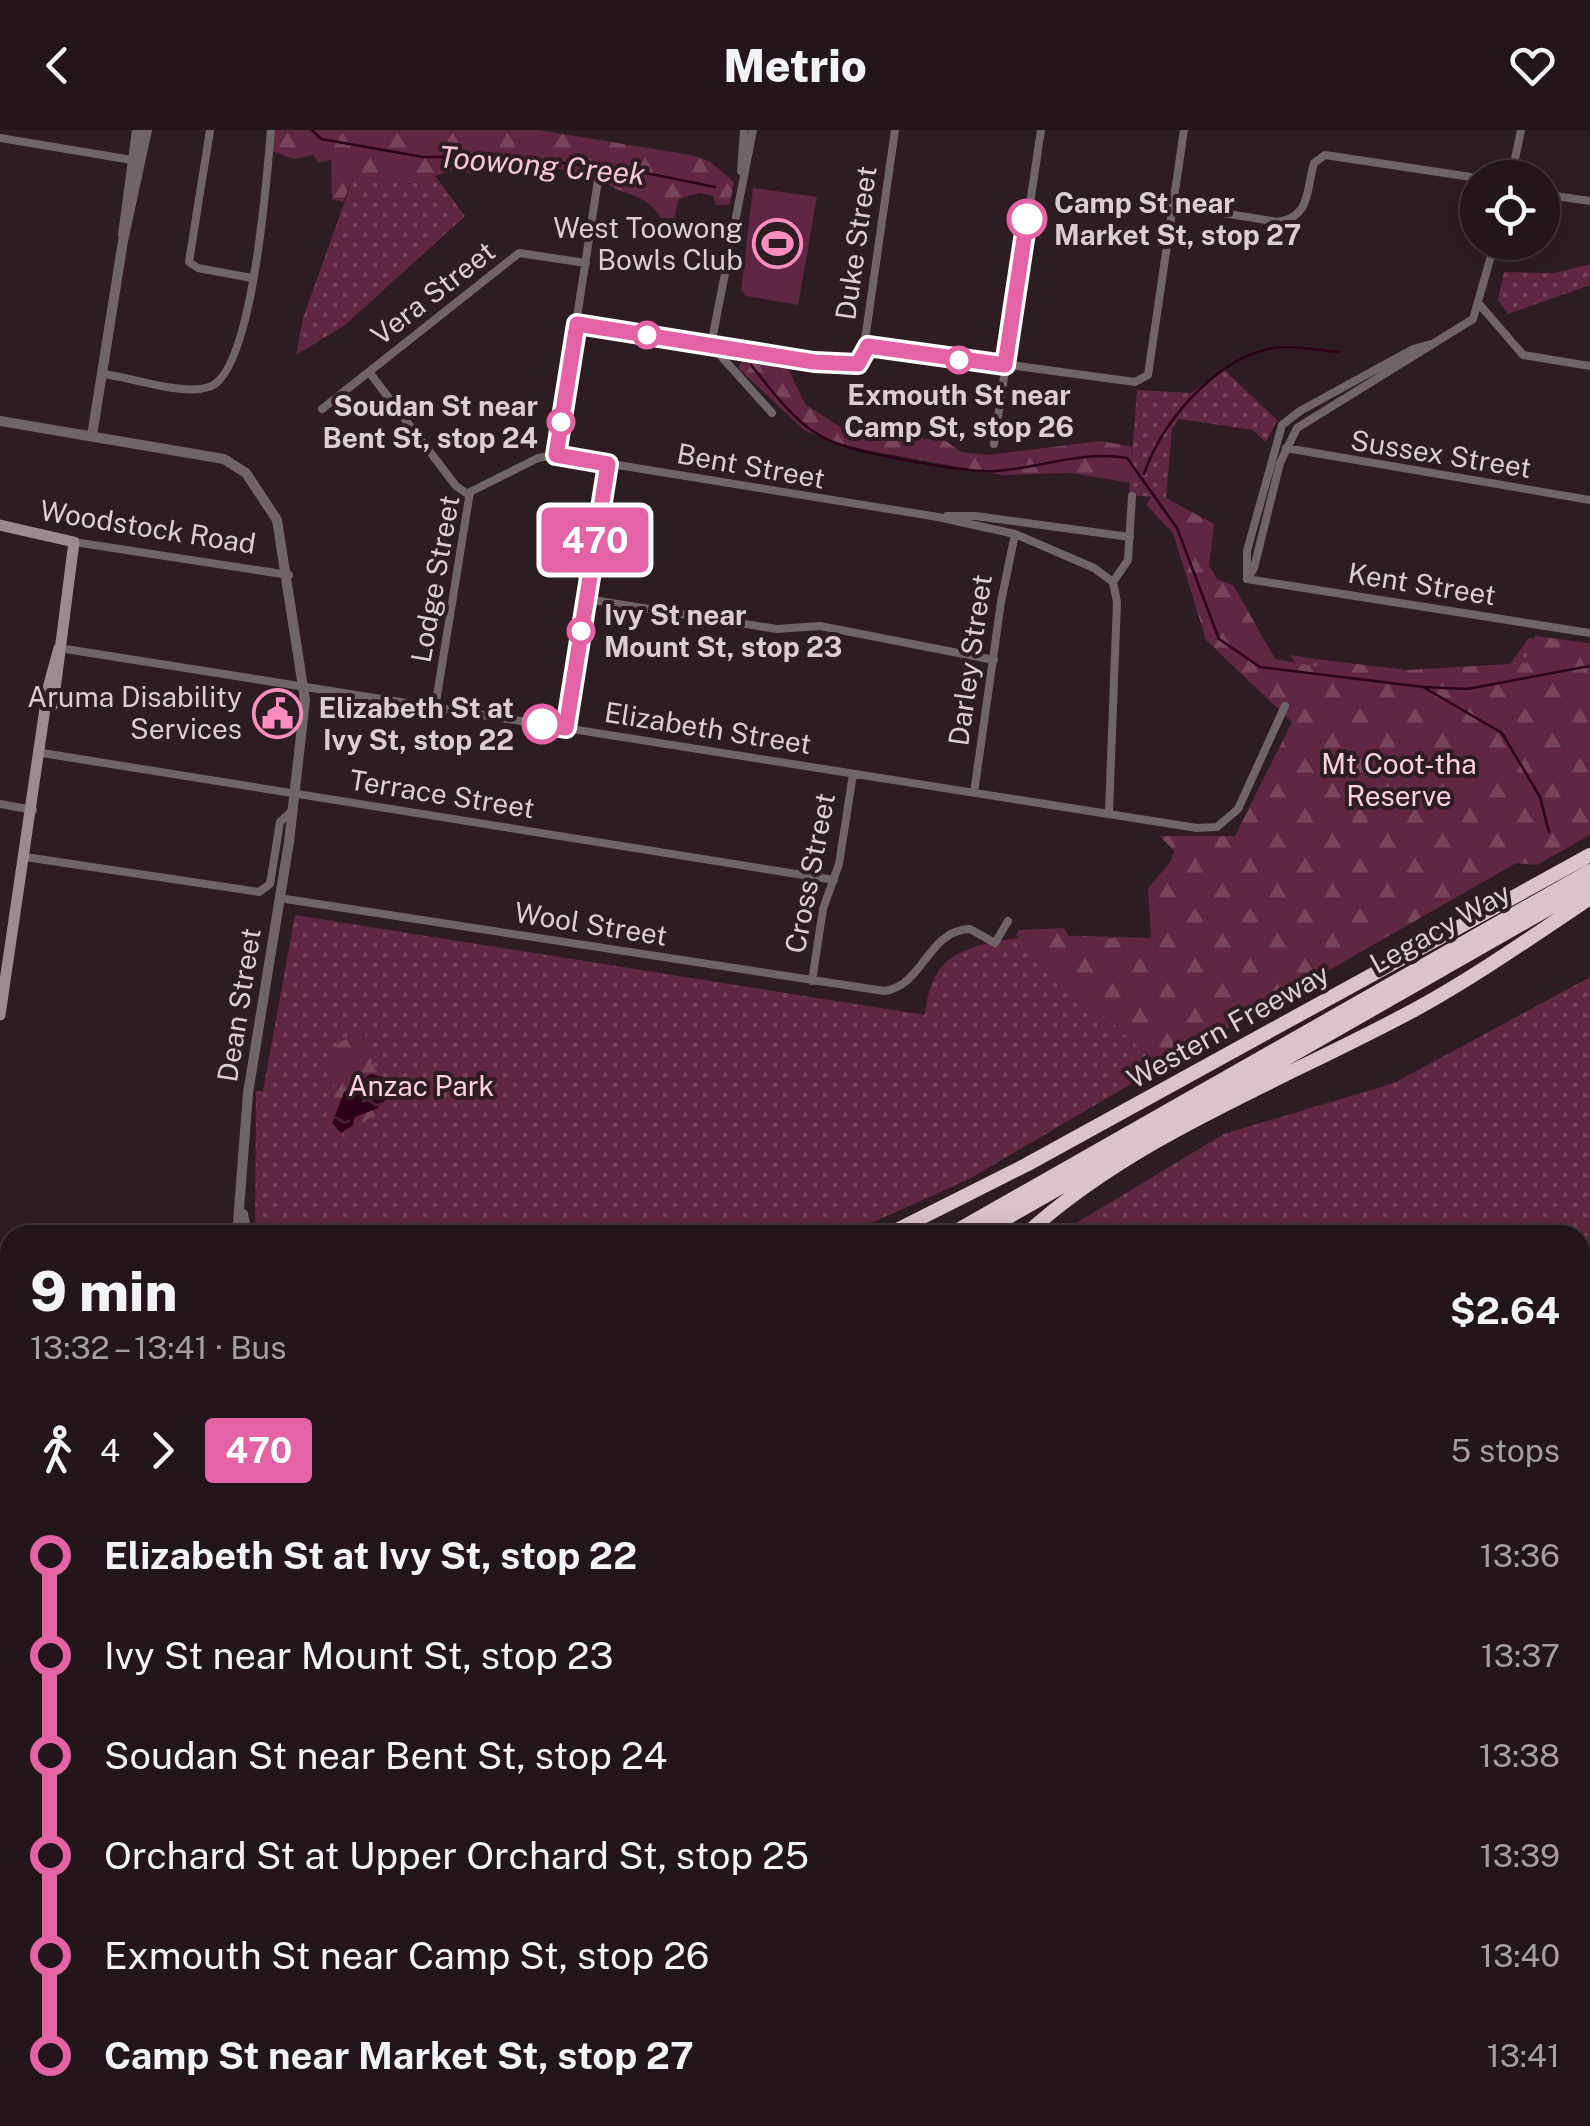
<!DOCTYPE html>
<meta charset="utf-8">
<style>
:root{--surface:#22161a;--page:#2e2327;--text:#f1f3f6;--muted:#a29fa2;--line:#3f3539}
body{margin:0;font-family:"Public Sans",sans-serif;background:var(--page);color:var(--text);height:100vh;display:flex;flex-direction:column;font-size:38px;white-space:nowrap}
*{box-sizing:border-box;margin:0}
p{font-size:32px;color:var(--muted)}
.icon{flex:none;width:55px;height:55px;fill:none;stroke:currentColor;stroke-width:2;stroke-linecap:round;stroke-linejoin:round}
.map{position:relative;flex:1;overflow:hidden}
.drawer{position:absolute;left:0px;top:1095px;width:1590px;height:902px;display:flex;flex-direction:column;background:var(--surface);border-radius:30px 30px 0 0;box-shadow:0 5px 25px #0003,0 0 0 2px var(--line)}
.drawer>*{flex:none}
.badge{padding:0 20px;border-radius:8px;font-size:35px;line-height:65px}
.fabs{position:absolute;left:1460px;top:30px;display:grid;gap:20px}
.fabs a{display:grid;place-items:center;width:100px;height:100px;border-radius:50%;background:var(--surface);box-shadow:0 5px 25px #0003,0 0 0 2px var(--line);font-size:50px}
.map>.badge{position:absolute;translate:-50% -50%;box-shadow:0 0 0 5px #fff}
.legs{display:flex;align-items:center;gap:15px;height:110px;padding:0 30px;font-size:32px}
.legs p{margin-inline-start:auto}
.overview{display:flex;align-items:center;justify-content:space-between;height:170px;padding:0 30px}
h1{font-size:55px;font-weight:800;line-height:75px}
ul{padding:0 30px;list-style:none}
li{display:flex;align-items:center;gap:35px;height:100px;font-size:38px}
li i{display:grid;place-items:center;width:15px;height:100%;margin:0 12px;background:currentColor}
li i::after{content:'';width:25px;height:25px;margin:-12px;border:8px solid;border-radius:50%;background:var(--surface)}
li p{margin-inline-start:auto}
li:first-child i{background:linear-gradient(#0000 50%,currentColor 0)}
li:last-child i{background:linear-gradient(currentColor 50%,#0000 0)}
header{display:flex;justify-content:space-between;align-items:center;height:130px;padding:0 30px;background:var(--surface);font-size:45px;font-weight:800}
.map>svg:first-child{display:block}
.green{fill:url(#green-dots)}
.forest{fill:url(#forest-firs)}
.cemetery{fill:url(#cemetery-stones)}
.pitch{fill:#612641}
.water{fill:url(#water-ripples)}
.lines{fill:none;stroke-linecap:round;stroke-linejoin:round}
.stream{stroke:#2d0017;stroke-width:2.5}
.motorway-tunnel{stroke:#47383d;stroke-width:14;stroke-dasharray:14 7;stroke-linecap:butt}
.minor{stroke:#6e6569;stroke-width:8}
.tertiary{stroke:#6e6569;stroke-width:10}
.secondary{stroke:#9a8b91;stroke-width:11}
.trunk{stroke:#cab6be;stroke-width:12}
.motorway{stroke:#dac4cc;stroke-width:14}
.line-1-casing{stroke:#fff;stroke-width:22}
.line-1{stroke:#e463a4;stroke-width:15}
.stop-1-dot{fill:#fff;stroke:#e463a4;stroke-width:5}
.labels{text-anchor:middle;stroke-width:8;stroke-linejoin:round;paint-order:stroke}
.stop-label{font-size:28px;font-weight:bold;fill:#d9ced2;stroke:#2d1d23;text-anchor:start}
.poi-label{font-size:28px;fill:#d9ced2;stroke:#2d1d23;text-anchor:end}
.street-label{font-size:28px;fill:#d9ced2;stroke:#2d1d23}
.park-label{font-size:28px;fill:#fed1e2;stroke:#2d1d23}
.water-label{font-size:30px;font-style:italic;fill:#f3c7d7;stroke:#2d1d23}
</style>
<header><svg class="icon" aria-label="back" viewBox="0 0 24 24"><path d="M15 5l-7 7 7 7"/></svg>Metrio<svg class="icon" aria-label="heart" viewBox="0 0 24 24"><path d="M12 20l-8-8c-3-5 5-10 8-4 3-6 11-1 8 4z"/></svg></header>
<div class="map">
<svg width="1590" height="1996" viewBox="0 0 1590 1996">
<defs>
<pattern id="green-dots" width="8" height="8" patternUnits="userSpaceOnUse" patternTransform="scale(2.5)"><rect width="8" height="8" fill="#612641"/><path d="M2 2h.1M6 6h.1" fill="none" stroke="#77445c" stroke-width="1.8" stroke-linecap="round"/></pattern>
<pattern id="forest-firs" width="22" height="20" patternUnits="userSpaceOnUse" patternTransform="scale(2.5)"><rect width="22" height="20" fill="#612641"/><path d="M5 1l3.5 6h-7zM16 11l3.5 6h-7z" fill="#77445c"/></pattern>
<pattern id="cemetery-stones" width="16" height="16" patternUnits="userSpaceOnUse" patternTransform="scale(2.5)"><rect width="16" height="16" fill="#612641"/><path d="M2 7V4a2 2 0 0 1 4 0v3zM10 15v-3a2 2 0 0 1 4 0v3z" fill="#77445c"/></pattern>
<pattern id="water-ripples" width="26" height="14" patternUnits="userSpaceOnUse" patternTransform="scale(2.5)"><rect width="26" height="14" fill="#2d0017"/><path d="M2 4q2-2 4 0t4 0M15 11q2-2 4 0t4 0" fill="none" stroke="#4b2438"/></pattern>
</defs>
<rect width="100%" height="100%" fill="#2d1d23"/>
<!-- green -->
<path class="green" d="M354,46L411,54L435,46L465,86L345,195L296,225L303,188Z
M1590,134V155L1508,184L1498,170L1504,142L1555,143Z
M1223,239L1277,290L1266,312L1253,300L1179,289L1172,298L1166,368L1129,365L1137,260L1191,263Z
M1529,508L1590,517V667L1140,919L1160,937L969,1049L845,1105H255L256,961H263L295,785L925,885C927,865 932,842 950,829C997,796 1096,808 1151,808L1259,692L1320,565L1290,525L1494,556Z
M1590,847V1343L1580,1350V1105H1075L1071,1096L1224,1004L1394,953Z"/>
<!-- forest -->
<path class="forest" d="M274,0H538L691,25L709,31L734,52L730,74L716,75L713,66L699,63L679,69L674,88H661C643,58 617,68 602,48L541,35L537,42L495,39L475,45L456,39L411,54L354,46L343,72L332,69L331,30L318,33L314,25L294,29L272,21Z
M742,230L788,238L805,274L843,299L946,311L961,322L988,325L1101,311L1132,317L1130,353L1071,343L1002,345L839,315L804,300L738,238Z
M1151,367L1166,368L1214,394L1209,436L1217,449L1234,456L1275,529L1319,537L1323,530L1407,540L1527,533L1535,506L1590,513V705L1537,735L1516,733L1160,937L1016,805L1019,800L1064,798L1070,809L1151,808L1148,758L1171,731L1174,721L1160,706H1235L1292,592L1206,510L1173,403L1146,375Z
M356,903H366L363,918L378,924L371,933L378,944H371L355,987L392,959L390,954L403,959L398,972L386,974L382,986L369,988L347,1009L325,989L336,959L326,939L339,913Z
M1580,1922H1590V1996H1503L1533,1988H1580Z
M1177,1988H1384L1383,1996H1175Z"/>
<!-- cemetery -->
<path class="cemetery" d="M0,1221H10V1988H846L850,1996H0Z"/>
<!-- pitch -->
<path class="pitch" d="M753,58L817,67L798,175L746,166L741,160Z"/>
<!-- water -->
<path class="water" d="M371,944L389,949L390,966L376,979L355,987L353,995L341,1003L332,993L344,962Z"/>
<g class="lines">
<!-- stream -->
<path class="stream" d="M312,0L321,9L423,27H495L626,39L715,57
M751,235C773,262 796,295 828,310C857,323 965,343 996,341C1040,338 1082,320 1127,328L1177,398L1219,509L1260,537L1423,557L1502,603L1540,667L1549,702
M1144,344C1161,294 1212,232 1268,219C1289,214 1318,221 1339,222
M1424,557L1467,559L1590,536
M1,1222L10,1241"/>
<!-- motorway-tunnel -->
<path class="motorway-tunnel" d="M0,1745L10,1738
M0,1771L10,1765"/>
<!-- minor -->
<path class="minor" d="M210,0L189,132L198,138L252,148
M753,0L711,215L772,283
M0,8L132,30
M741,41L744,0
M1511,48L1521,0
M1542,64L1590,71
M1173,75L1278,92C1311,86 1306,61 1314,33L1325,25L1478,48
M1480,175L1523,225L1590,236
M577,194L857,241L869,216L865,210L895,0
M869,216L1135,252L1148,245L1184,0
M824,232L862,231
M369,242L456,356L469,365
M102,244C133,247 179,266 209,257C253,243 267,45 271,0
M322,279L519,123L586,133
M994,314L1041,0
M1286,318L1590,370
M556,325L598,50
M947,386H975L1130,407
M74,412L289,445
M1247,449L1254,438L1280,333L1297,298L1473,189L1495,112
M1247,449L1590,503
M1247,449V421L1282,295L1300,281L1413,219L1431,214
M586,469L777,499L820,496L994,530
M59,518L1197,698L1217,697L1238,679L1285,576
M435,578L470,362L538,328L556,325L938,387L1015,404L1094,438L1113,452
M566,598L608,334
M42,623L834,750
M974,663L1001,472L1015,404
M0,674L33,680
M1109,682L1117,472L1113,452L1128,430L1132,366
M25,727L259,762L270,754L280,692L293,680
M279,768L884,861C924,856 927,800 970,799L995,813L1008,791
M812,851L823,779L839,734L853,644
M1580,1280L1590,1276
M944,1988L950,1996
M1389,1988L1391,1996
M878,1996L884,1988
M1097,1996L1099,1988
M1487,1996L1518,1988"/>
<!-- tertiary -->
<path class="tertiary" d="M123,105L137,0
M0,291L224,329L246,343L277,390L305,570L289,712L248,963L237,1105
M92,306L123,111L147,0
M243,1084L247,1105
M855,1988L860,1996"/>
<!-- secondary -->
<path class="secondary" d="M0,395L74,412L53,575
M0,885L48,558L59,518
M1580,1880L1590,1868
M1580,1900L1590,1913"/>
<!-- trunk -->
<path class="trunk" d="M0,1176L10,1179
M0,1187L10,1189
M0,1200H10
M0,1211H10"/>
<!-- motorway -->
<path class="motorway" d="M887,1105L1026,1035L1590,725
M949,1105L1590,741
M977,1105L1590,755
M1025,1105C1133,1005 1287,949 1416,879C1476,846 1533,806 1590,768"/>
</g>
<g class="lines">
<defs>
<path id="line-1" d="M542,594L566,598L608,334L556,325L577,194L814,232L858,234L868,216L1005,235L1027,89"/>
</defs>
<!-- line-1 casing -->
<use href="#line-1" class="line-1-casing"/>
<!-- line-1 -->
<use href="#line-1" class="line-1"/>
</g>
<!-- icons -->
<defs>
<symbol id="stadium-ring" viewBox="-11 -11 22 22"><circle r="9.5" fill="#2d1d23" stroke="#fe8ebe" stroke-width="1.5"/><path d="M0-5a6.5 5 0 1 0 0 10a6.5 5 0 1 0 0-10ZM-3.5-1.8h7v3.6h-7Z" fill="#fe8ebe"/></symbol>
<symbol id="civic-ring" viewBox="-11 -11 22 22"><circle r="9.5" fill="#2d1d23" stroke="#fe8ebe" stroke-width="1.5"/><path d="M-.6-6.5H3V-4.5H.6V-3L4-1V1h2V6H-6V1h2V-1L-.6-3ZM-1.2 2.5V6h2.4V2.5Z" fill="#fe8ebe"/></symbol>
</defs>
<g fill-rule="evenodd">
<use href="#stadium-ring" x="750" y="86" width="55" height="55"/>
<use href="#civic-ring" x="250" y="556" width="55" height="55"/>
</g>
<!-- markers -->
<g class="stop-1-dot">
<circle cx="1027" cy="89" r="18"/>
<circle cx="647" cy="205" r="12"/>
<circle cx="959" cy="230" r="12"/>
<circle cx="561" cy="292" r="12"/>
<circle cx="581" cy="501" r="12"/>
<circle cx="542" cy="594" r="18"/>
</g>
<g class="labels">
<!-- stop labels -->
<g class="stop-label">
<text x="1054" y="83">Camp St near<tspan x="1054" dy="32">Market St, stop 27</tspan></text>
<text x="959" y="275" text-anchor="middle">Exmouth St near<tspan x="959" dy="32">Camp St, stop 26</tspan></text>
<text x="538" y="286" text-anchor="end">Soudan St near<tspan x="538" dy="32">Bent St, stop 24</tspan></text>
<text x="604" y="495">Ivy St near<tspan x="604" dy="32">Mount St, stop 23</tspan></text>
<text x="514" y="588" text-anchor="end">Elizabeth St at<tspan x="514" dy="32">Ivy St, stop 22</tspan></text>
</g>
<!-- poi labels -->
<g class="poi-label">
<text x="743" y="108">West Toowong<tspan x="743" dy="32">Bowls Club</tspan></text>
<text x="242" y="577">Aruma Disability<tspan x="242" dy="32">Services</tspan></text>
</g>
<!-- street labels -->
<g class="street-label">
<text transform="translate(856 113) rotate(-82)" y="10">Duke Street</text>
<text transform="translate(433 163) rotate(-38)" y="10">Vera Street</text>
<text transform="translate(1441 324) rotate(9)" y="10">Sussex Street</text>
<text transform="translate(751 336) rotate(10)" y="10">Bent Street</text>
<text transform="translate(148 397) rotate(9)" y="10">Woodstock Road</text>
<text transform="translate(435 449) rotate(-80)" y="10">Lodge Street</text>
<text transform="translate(1422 454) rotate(9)" y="10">Kent Street</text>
<text transform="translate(970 530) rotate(-82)" y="10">Darley Street</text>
<text transform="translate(708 598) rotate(9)" y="10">Elizabeth Street</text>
<text transform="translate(442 664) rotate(9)" y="10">Terrace Street</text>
<text transform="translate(810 743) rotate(-79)" y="10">Cross Street</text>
<text transform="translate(591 794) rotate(9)" y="10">Wool Street</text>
<text transform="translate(1440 798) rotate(-29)" y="10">Legacy Way</text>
<text transform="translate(239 875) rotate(-81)" y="10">Dean Street</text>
<text transform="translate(1228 896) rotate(-29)" y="10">Western Freeway</text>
</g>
<!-- park labels -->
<g class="park-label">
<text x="1399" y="644">Mt Coot-tha<tspan x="1399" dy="32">Reserve</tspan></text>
<text x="421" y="966">Anzac Park</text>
</g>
<!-- water labels -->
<g class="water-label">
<text transform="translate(542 36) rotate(5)" y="10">Toowong Creek</text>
</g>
</g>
</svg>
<div class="fabs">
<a><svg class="icon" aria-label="locate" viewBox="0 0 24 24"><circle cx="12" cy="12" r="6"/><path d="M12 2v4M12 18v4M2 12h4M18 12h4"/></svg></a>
</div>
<b class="badge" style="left:595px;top:410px;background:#e463a4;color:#fff">470</b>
<section class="drawer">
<div class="overview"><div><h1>9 min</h1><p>13:32 – 13:41 · Bus</p></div><b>$2.64</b></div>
<div class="legs"><svg class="icon" aria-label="walk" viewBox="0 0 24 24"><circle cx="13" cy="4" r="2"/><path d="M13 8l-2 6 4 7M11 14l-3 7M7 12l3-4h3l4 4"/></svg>4<svg class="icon" aria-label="forward" viewBox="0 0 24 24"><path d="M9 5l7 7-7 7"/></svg><b class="badge" style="background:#e463a4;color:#fff">470</b><p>5 stops</p></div>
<ul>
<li><i style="color:#e463a4"></i><b>Elizabeth St at Ivy St, stop 22</b><p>13:36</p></li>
<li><i style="color:#e463a4"></i><span>Ivy St near Mount St, stop 23</span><p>13:37</p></li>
<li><i style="color:#e463a4"></i><span>Soudan St near Bent St, stop 24</span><p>13:38</p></li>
<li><i style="color:#e463a4"></i><span>Orchard St at Upper Orchard St, stop 25</span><p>13:39</p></li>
<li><i style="color:#e463a4"></i><span>Exmouth St near Camp St, stop 26</span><p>13:40</p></li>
<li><i style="color:#e463a4"></i><b>Camp St near Market St, stop 27</b><p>13:41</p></li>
</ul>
</section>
</div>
